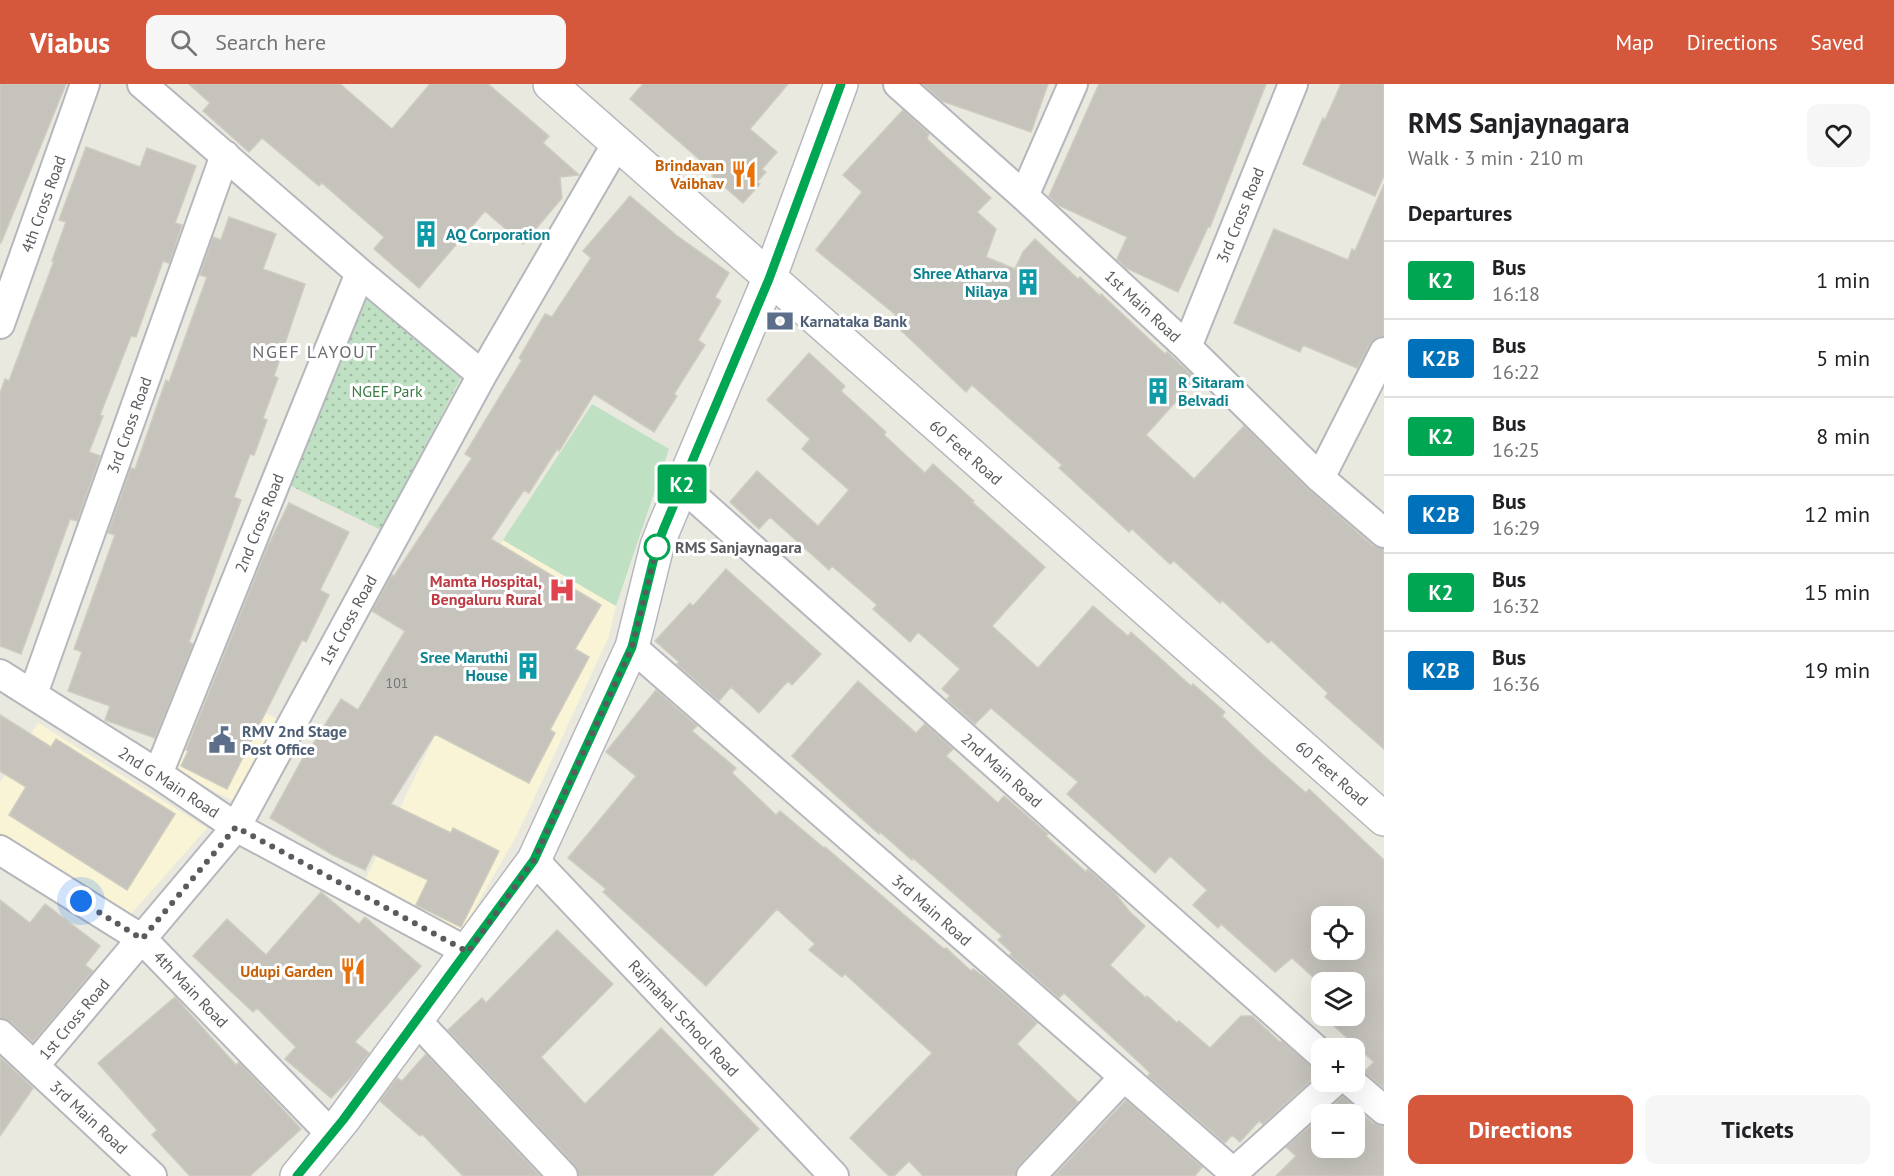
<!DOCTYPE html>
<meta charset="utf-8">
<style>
:root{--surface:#fff;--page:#f6f6f6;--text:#202124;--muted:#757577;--line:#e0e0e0;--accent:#d5573c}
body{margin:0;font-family:"PT Sans",sans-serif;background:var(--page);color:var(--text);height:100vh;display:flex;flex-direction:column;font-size:22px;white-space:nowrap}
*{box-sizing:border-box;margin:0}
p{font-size:20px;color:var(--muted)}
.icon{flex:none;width:33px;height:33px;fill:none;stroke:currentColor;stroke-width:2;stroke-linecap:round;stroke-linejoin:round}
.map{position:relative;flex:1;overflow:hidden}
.panel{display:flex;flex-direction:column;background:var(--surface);width:510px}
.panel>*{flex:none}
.badge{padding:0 12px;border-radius:4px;font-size:21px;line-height:39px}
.fabs{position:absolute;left:1311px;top:822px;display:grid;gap:12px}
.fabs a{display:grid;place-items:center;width:54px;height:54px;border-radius:12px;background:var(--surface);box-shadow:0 6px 24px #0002;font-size:30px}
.you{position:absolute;width:30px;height:30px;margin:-15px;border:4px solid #fff;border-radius:50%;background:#1a73e8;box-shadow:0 0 0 9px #1a73e833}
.map>.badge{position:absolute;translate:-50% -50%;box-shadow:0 0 0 3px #fff}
h2{padding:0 24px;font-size:22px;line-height:54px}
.round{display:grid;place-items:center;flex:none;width:63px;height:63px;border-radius:12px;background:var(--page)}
.overview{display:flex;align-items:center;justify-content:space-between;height:102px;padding:0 24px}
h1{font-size:28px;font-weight:600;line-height:45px}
.cta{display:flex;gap:12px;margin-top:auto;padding:12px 24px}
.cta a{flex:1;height:69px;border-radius:12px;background:var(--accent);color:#fff;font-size:24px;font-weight:600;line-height:69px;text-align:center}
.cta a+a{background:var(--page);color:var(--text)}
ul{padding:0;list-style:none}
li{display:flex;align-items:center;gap:18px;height:78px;padding:0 24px;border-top:2px solid var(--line)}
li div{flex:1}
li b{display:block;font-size:22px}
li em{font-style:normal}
li .badge{min-width:66px;font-weight:700;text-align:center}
header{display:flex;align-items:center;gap:36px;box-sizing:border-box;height:84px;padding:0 30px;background:var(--accent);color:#fff}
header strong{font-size:28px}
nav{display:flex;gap:33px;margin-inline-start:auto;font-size:21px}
.search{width:420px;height:54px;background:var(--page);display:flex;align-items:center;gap:15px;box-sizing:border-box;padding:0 21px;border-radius:12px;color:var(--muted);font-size:22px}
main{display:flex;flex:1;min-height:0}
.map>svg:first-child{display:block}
.commercial{fill:#f9f4d6}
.green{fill:#bfe0c2}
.park{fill:url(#park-dots)}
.building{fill:#c6c3bd;stroke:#cecbbf;stroke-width:1.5;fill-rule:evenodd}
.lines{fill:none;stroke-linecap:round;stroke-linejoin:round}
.minor-casing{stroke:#b6b7bc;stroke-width:32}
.tertiary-casing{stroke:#b6b7bc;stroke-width:36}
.minor{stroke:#fff;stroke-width:28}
.tertiary{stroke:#fff;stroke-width:33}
.line-casing{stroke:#fff;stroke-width:14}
.line{stroke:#00a651;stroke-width:9}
.walk{stroke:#595b5f;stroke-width:6;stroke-dasharray:0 10.8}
.stop-dot{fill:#fff;stroke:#00a651;stroke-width:3}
.labels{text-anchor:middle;stroke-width:6;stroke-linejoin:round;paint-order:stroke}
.number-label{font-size:14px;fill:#747576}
.food-label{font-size:16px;font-weight:bold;fill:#c56008;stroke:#fff;text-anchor:end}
.street-label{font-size:16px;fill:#595b5f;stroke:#fff}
.culture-label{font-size:16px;font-weight:bold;fill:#0d838f;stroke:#fff;text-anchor:start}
.service-label{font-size:16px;font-weight:bold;fill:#4e5e75;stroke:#fff;text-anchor:start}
.park-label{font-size:16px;fill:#3c7b45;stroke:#fff}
.stop-label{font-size:16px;font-weight:bold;fill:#595b5f;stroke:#fff;text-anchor:start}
.health-label{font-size:16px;font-weight:bold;fill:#be3a42;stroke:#fff;text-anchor:end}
.neighbourhood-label{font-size:18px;letter-spacing:1.5px;fill:#6a6d71;stroke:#fff}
</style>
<header>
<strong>Viabus</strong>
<div class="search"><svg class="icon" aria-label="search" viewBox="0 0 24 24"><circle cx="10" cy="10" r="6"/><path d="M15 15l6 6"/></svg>Search here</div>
<nav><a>Map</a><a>Directions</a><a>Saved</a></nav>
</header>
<main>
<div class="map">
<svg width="1384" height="1092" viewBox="0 0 1384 1092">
<defs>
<pattern id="park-dots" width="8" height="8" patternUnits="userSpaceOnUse" patternTransform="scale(1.5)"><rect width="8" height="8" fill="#bfe0c2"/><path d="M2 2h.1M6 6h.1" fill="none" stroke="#9eb9a1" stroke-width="1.8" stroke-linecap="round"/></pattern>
</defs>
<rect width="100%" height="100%" fill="#eae9e0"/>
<!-- commercial -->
<path class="commercial" d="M503,456L616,522L609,552L518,749L459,852L362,802L497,524L469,509Z
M205,599L281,637L240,720L167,684Z
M38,639L207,744L130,831L0,749V699Z"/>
<!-- green -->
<path class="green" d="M592,320L669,365L616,522L503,456Z"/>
<!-- park -->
<path class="park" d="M364,206L463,290L381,446L283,398Z"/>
<!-- building -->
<path class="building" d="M0,0H66L1,159L0,158Z
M189,0H340L392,45L430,0H488L549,52L543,59L579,91L560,93L562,114L523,160L485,127L419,204L374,165L384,153L322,99L319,102L262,54L249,68L203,27L210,19Z
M643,0H788L750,45L777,68L762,85L766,88L757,98L760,100L743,119L712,92L715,89L630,15Z
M923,0H1048L1031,48L942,17Z
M1099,0H1266L1210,143H1208L1178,208L1126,184L1117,175L1127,153L1058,121L1049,112Z
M1341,0H1384V92L1375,112L1303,80L1323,34L1325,36Z
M903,26L929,50L927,54L929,57L991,114L977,128L996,145L986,173L1015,185L1023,168L1035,155L1078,195L1080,193L1100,212L1101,210L1165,270L1167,268L1196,295L1146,351L1194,395L1244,342L1309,406L1373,462L1384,465V665L1325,613L1328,609L1271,556L1268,559L1222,516L1220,519L1174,477L1170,480L1132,445L1129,448L1059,384L1062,381L972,301L966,308L891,237L896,231L816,166L862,108L843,91Z
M86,63L140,83L147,64L196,82L175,139L182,141L169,179L163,177L136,253L131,252L100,331L103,332L89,368L100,372L77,437L70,435L21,570L0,562V309L5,295L9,297L54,177H52L66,138L59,136Z
M1384,100V252L1376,254L1370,260L1357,284L1303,261L1300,268L1234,239L1274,145L1348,176L1352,165L1355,167Z
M630,112L676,151L729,189L715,213L721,217L698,256L705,261L674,310L677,312L654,348L594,310L559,367L557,365L529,409L524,406L491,455L601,521L575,565L589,573L550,646L555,649L529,699L435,650L391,720L451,749L453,744L499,767L461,843L416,821L428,796L373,770L365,786L333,771L270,734L304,672L305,673L341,615L358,626L405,547L372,527L392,491L394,492L472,374L465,370L522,276L519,274L545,230L552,233L591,174L583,167Z
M229,133L276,150L263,185L305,200L274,292L278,294L263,334L267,336L254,371L250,370L234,413L241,416L189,558L193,560L155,654L105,636L110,622L68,607L82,568L74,565L115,451L108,449L131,384L135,385L166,296L169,298L207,193L200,191L213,153L221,156Z
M809,269L845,302L841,307L886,348L884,351L925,389L933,380L974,417L972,418L1045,483L992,542L1038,584L1093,522L1128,552L1131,548L1191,602L1193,600L1225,628L1222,632L1262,670L1306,709L1309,705L1384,776V1004L1364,988L1374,978L1323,932H1355L1354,898H1322V901L1292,874L1275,888L1221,840L1218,844L1193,821L1207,806L1170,772L1155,789L1067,710L1078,698L991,624L975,640L947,615L950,612L942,605L960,585L918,548L910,558L873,525L877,521L832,482L829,486L770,433L759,445L730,418L757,387L818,442L849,406L802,365L810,355L767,316ZM1322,832H1354V866H1322Z
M289,419L349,448L320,506L329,511L306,558L302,556L227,705L181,682L188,667L186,666L268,462Z
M726,485L821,570L792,601L788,597L759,629L731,603L719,617L677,580L679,578L655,557L690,519L693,522Z
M858,597L916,649L925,640L953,665L946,672L998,719L1004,712L1048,750L1046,752L1086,788L1088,785L1115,809L1129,827L1145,842L1110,881L1146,914L1147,912L1177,939L1179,937L1210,964L1241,932H1252L1280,958L1282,957L1319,989L1263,1040L1259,1037L1240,1058L1232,1051L1225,1059L1148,992L1150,989L1141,980L1064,909L1059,914L1010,871L1012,869L998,856L1002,852L913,774L912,776L880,748L879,750L792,672Z
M656,606L697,642L692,647L736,684L732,689L776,731L780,727L824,764L825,763L944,865L946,864L971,887L973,885L988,896L1037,939L1017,960L1078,1018L1019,1081L1015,1092H923L909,1077L894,1092H889L850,1054L932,969L845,890L842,893L809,866L815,860L777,825L706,902L603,808L606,805L568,774L636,692L606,668Z
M0,631L51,663L56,655L175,730L127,806L9,731L26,703L0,687Z
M321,808L359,840L365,833L421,882L355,958L369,969L352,992L331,1014L285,975L296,963L257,924L253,928L193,872L227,835L266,871Z
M0,816L30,839L45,820L100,862L85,881L93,887L33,958L11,938L0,934Z
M557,846L613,900L541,973L585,1020L661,944L759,1045L712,1092H579L575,1081L448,946L482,914L486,919Z
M175,913L236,981L239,978L301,1045L250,1092H190L152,1051L157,1046L98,979Z
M426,970L540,1092H463L422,1050L420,1052L380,1017L397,994L402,997Z
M0,973L33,1004L0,1052Z
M1343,1012L1373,1039L1384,1042V1092H1276L1296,1072L1286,1063L1322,1032V1064H1354V1030H1323Z
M1126,1016L1202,1083L1195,1092H1054Z"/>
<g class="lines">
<defs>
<path id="minor" d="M142,0L360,189L482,291
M898,0L1024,112L1187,263L1320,394L1384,449
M1024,112L1073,0
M0,240L85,0
M1187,263L1293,0
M1320,394L1384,268
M682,402L1322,971
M632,563L1234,1089
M0,590L158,690L236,743L468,868
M33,610L225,71
M158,690L360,189
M0,766L142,855L331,1050
M534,776L834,1092
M416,936L563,1092
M0,950L152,1092
M35,981L236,743L482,291L617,59
M1351,998L1384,1026
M1031,1092L1124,993
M1230,1092L1334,998"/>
<path id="tertiary" d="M550,0L1384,735
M297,1092L343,1036L534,776L632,563L657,462L664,444L769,195L841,0"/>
</defs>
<!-- minor casing -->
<use href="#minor" class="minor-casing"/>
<!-- tertiary casing -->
<use href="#tertiary" class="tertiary-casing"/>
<!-- minor -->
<use href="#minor" class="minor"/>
<!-- tertiary -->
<use href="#tertiary" class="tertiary"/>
</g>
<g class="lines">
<defs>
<path id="line" d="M297,1092L343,1036L534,776L632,563L657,462L664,444L769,195L841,0"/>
</defs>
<!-- line casing -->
<use href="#line" class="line-casing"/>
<!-- line -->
<use href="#line" class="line"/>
<!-- walk -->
<path class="walk" d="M81,817L142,855L236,743L468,868L534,776L632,563L657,463"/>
</g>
<!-- icons -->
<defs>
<symbol id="restaurant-bare" viewBox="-9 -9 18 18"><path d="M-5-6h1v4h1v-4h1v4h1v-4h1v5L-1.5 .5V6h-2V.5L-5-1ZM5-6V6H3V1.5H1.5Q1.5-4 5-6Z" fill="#e8710a" stroke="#fff" stroke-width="2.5" paint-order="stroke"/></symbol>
<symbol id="building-bare" viewBox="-9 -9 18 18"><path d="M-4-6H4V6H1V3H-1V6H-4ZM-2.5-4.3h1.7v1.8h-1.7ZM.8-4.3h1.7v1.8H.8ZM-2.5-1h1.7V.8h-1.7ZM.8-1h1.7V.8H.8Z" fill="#0f9aa8" stroke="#fff" stroke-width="2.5" paint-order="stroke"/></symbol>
<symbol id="bank-bare" viewBox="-9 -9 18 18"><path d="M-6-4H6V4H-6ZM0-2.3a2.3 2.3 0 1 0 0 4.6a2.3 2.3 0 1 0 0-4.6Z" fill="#5c6f8a" stroke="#fff" stroke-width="2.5" paint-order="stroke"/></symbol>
<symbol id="hospital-bare" viewBox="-9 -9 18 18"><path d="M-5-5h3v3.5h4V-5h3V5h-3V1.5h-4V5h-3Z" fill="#e0444e" stroke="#fff" stroke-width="2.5" paint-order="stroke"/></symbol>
<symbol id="civic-bare" viewBox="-9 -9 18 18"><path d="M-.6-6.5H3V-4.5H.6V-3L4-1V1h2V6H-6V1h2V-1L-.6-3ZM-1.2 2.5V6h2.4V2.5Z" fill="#5c6f8a" stroke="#fff" stroke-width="2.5" paint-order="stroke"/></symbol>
</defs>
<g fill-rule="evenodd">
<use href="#restaurant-bare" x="725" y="71" width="38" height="38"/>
<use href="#building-bare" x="407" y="131" width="38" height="38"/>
<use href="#building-bare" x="1009" y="179" width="38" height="38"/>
<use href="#bank-bare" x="761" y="218" width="38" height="38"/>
<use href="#building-bare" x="1139" y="288" width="38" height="38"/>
<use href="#hospital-bare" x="543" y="487" width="38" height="38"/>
<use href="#building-bare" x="509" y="563" width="38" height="38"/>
<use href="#civic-bare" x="203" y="637" width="38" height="38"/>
<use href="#restaurant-bare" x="334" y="868" width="38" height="38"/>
</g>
<!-- markers -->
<circle class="stop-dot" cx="657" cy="463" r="12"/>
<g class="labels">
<!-- number labels -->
<g class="number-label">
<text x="397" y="604">101</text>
</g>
<!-- food labels -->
<g class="food-label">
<text x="724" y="87">Brindavan<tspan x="724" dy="18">Vaibhav</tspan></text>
<text x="333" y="893">Udupi Garden</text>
</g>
<!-- street labels -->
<g class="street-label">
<text transform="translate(43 120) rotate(-70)" y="6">4th Cross Road</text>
<text transform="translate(1240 131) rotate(-68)" y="6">3rd Cross Road</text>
<text transform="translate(1143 222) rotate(43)" y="6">1st Main Road</text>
<text transform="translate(129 341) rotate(-70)" y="6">3rd Cross Road</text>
<text transform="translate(966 368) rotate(41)" y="6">60 Feet Road</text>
<text transform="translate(259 439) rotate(-68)" y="6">2nd Cross Road</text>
<text transform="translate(348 536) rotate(-61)" y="6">1st Cross Road</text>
<text transform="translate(1002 686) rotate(42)" y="6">2nd Main Road</text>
<text transform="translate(1332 689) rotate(41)" y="6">60 Feet Road</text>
<text transform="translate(169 698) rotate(33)" y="6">2nd G Main Road</text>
<text transform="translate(932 826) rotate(41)" y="6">3rd Main Road</text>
<text transform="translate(191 905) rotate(46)" y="6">4th Main Road</text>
<text transform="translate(684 934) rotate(47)" y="6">Rajmahal School Road</text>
<text transform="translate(74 935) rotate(-50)" y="6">1st Cross Road</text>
<text transform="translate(89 1033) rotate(43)" y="6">3rd Main Road</text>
</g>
<!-- culture labels -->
<g class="culture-label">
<text x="446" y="156">AQ Corporation</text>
<text x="1008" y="195" text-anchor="end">Shree Atharva<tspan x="1008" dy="18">Nilaya</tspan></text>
<text x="1178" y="304">R Sitaram<tspan x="1178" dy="18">Belvadi</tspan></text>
<text x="508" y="579" text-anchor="end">Sree Maruthi<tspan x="508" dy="18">House</tspan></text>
</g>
<!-- service labels -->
<g class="service-label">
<text x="800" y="243">Karnataka Bank</text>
<text x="242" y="653">RMV 2nd Stage<tspan x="242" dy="18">Post Office</tspan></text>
</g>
<!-- park labels -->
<g class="park-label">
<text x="387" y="313">NGEF Park</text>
</g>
<!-- stop labels -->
<g class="stop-label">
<text x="675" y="469">RMS Sanjaynagara</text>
</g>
<!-- health labels -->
<g class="health-label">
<text x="542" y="503">Mamta Hospital,<tspan x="542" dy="18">Bengaluru Rural</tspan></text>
</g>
<!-- neighbourhood labels -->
<g class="neighbourhood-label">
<text x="315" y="274">NGEF LAYOUT</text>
</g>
</g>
</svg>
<div class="fabs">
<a><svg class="icon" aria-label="locate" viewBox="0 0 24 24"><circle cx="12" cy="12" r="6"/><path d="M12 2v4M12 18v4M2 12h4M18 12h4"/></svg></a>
<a><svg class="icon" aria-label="layers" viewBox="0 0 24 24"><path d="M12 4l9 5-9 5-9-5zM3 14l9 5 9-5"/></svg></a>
<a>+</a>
<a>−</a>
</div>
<div class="you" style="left:81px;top:817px"></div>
<b class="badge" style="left:682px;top:400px;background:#00a651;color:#fff">K2</b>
</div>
<section class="panel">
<div class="overview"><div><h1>RMS Sanjaynagara</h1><p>Walk · 3 min · 210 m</p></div><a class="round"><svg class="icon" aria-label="heart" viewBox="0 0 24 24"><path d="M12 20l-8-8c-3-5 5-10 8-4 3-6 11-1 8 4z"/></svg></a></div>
<h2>Departures</h2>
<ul>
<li><span class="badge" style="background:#00a651;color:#fff">K2</span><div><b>Bus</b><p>16:18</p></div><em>1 min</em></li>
<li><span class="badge" style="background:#0072bc;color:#fff">K2B</span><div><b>Bus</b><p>16:22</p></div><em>5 min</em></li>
<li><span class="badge" style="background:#00a651;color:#fff">K2</span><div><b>Bus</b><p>16:25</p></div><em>8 min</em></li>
<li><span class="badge" style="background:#0072bc;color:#fff">K2B</span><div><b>Bus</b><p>16:29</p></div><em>12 min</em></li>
<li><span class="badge" style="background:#00a651;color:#fff">K2</span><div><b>Bus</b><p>16:32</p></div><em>15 min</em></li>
<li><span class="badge" style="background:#0072bc;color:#fff">K2B</span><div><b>Bus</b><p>16:36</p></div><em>19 min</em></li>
</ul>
<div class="cta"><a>Directions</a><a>Tickets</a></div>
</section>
</main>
